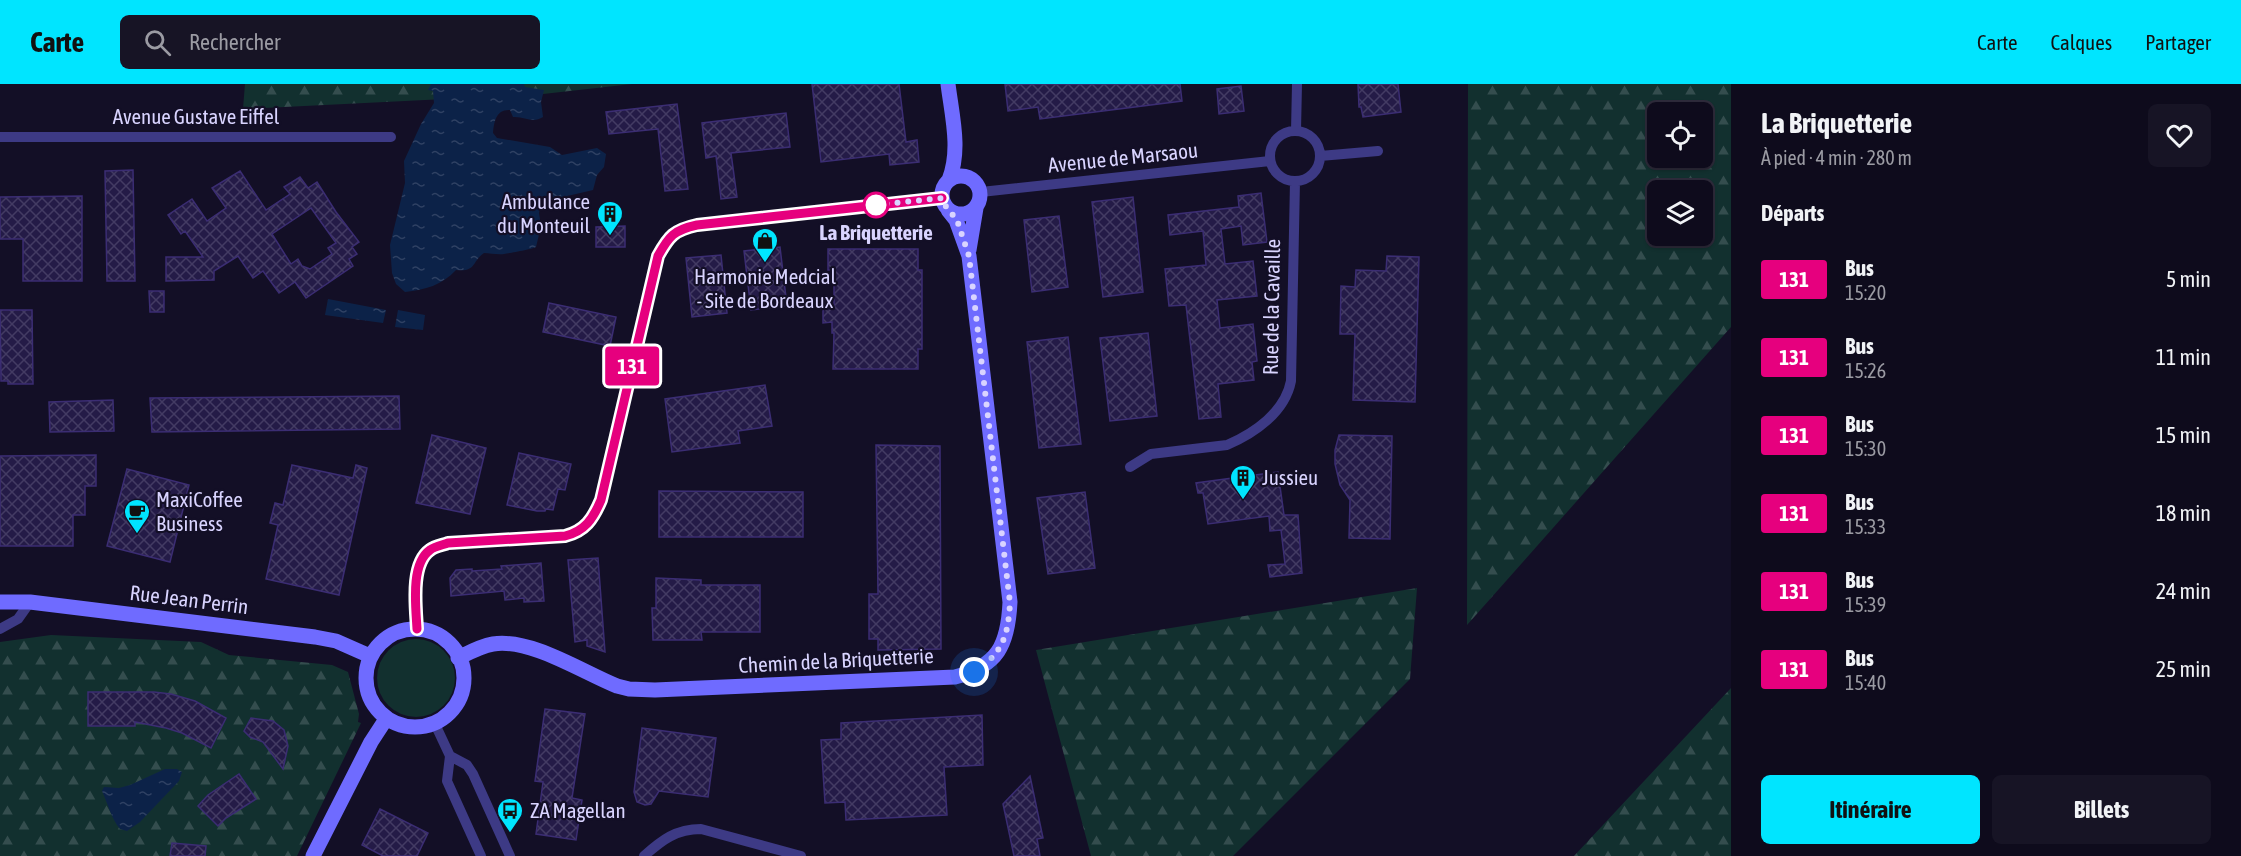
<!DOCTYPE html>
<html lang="fr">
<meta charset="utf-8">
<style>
:root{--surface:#0e0b1c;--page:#171425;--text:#f1f3f6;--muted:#9b9ba3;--line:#2e2b3b;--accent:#00e5ff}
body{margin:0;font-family:"Asap Condensed",sans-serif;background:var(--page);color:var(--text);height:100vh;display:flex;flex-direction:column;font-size:22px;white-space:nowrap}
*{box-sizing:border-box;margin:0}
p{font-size:20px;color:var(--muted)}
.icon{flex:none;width:33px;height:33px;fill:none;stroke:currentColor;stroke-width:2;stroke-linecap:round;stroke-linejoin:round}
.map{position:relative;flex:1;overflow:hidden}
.sheet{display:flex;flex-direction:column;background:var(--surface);width:510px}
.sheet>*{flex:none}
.badge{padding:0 12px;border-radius:4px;font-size:21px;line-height:39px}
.tools{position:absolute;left:1647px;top:18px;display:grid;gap:12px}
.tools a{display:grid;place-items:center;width:66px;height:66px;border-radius:9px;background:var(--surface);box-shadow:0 2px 4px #0004,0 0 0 2px var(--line);font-size:30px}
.you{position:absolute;width:30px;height:30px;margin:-15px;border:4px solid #fff;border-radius:50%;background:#1a73e8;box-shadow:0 0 0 9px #1a73e833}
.map>.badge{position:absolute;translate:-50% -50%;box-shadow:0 0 0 3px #fff}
h2{padding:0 30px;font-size:22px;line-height:54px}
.round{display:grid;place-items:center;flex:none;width:63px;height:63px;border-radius:9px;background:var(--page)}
.head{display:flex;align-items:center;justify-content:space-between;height:102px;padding:0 30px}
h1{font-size:28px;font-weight:700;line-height:45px}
.cta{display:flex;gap:12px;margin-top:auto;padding:12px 30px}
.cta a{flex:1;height:69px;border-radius:9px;background:var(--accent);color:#111;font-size:24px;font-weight:700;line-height:69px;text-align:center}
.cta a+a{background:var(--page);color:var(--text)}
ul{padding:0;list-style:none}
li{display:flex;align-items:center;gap:18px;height:78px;padding:0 30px}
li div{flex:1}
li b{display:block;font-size:22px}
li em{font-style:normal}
li .badge{min-width:66px;font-weight:700;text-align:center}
header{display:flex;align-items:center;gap:36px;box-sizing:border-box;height:84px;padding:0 30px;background:var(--accent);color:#111}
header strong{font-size:28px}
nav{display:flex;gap:33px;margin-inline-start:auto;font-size:21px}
.search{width:420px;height:54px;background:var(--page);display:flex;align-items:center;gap:15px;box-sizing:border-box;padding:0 21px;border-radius:9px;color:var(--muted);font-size:22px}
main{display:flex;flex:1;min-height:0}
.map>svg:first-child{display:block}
.grass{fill:#12302f}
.forest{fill:url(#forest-firs);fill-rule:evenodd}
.water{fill:url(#water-ripples)}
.building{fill:url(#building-cross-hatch);stroke:#3b2d73;stroke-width:1.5;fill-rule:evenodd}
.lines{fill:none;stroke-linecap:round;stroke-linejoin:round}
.street{stroke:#3d3a85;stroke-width:10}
.secondary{stroke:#6f6bff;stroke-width:15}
.line-casing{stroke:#fff;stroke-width:14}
.line{stroke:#e6007e;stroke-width:9}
.walk{stroke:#d9d4ff;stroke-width:6;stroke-dasharray:0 10.8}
.stop-dot{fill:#fff;stroke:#e6007e;stroke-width:3}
.labels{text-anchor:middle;stroke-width:4.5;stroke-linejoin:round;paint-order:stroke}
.street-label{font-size:21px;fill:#d9d4ff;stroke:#130f26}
.poi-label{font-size:21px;fill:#d9d4ff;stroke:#130f26;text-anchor:start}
.stop-label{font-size:21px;font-weight:bold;fill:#d9d4ff;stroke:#130f26}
</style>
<header>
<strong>Carte</strong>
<div class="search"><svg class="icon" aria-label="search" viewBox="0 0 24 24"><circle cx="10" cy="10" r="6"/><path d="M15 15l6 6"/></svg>Rechercher</div>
<nav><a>Carte</a><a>Calques</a><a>Partager</a></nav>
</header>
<main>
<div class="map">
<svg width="1731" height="772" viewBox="0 0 1731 772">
<defs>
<pattern id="forest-firs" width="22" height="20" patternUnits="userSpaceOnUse" patternTransform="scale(1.5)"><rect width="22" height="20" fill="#12302f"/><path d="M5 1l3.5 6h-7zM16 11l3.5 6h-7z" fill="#344d4e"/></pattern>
<pattern id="water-ripples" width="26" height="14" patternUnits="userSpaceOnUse" patternTransform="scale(1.5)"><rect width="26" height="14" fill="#0c2248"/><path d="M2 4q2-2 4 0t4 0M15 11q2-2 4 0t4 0" fill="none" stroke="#2f4163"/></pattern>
<pattern id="building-cross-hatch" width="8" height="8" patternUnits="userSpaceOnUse" patternTransform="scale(1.5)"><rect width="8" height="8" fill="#241b47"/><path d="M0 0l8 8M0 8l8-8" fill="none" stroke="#433b63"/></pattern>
</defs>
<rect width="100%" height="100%" fill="#130f26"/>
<!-- grass -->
<path class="grass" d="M377 594a39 39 0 1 1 78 0a39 39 0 1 1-78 0Z"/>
<!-- forest -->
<path class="forest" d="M245,0H632L543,10L243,25Z
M1468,0H1731V243L1467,541ZM1702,28V74H1658V28ZM1702,106V152H1658V106Z
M1417,504L1410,595L1233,772H1091L1036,566Z
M51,551L201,558L229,571L332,581L348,588L359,630L358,638L361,639L297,772H0V558Z
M1731,604V772H1574Z"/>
<!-- water -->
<path class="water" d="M431,0H524L525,3L544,6L541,18L543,33C532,40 525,32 513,33L510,26C496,25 494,38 493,49L497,54L550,63L562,71L597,64L606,70L604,83L597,91L593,106L563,113H542L539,129L541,142L536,163C533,165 510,169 504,170C498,171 490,169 484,169C471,178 477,188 456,186C442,201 425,206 405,208L396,200L392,189L390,161L405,99L404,77L421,40L434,19L433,7L428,6Z
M328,215L386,226L383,239L325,231Z
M398,226L425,231L423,246L395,243Z
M165,685H177L182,688L179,697L140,738L127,747L120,745C111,734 108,720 102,707L104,703L119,704L130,701Z"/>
<!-- building -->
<path class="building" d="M812,0H899L906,58L917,56L919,78L890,81L889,70L821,78Z
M1005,0H1180L1182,17L1040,35L1038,23L1008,27Z
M1358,0H1398L1401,28L1363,33L1361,23H1359Z
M1241,2L1244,27L1219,30L1217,5Z
M677,20L688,105L665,107L658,45L609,50L606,28Z
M786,29L790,63L731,69L737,113L721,115L716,72L706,74L702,39Z
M133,86L135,197H107L105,87Z
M240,87L266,126L290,110L284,103L300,93L308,104L317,98L336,128L359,158L352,163L357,170L349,175L353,182L306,214L295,198L279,209L263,187L253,194L238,172L214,187V196L166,197V173H203L185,147L181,150L168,131L192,115L207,137L226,124L212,104ZM311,124L336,159L328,164L332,170L310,185L302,182L298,175L291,180L272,150Z
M1261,109L1267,158L1243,161L1241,142L1221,145L1225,180L1253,177L1257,212L1217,216L1220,244L1253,240L1257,277L1252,278L1254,296L1218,300L1221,333L1199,335L1186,221L1169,222L1165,185L1206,181L1203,147L1170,151L1168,131L1239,123L1238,112Z
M82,112V197H23V155H0V113Z
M1133,113L1143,208L1103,213L1092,118Z
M1059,132L1068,203L1032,208L1024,136Z
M625,142V163H596V143Z
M780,163L787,222L751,226L744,167Z
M828,165H918V186H922V265H918V285H833L834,249H832V238L823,239V223H834V186H828Z
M721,171L727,229L692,233L686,174Z
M1387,172L1419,173L1415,318L1353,316L1355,250H1340L1341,202L1355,203L1356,186L1386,187Z
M149,207H164V228H150Z
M549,219L616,233L610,262L543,248Z
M0,226H32L33,300H8V297H1Z
M1148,249L1157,332L1110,337L1100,254Z
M1068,253L1081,360L1039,364L1027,258Z
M765,301L772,342L738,347L740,359L672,368L665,315Z
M399,312L400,345L152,348L150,314Z
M113,316L114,347L50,348L49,318Z
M432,351L486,364L470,430L416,419Z
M1339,351L1392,352L1390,455L1349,454L1350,416L1340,401L1335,380V366Z
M876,361L940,362L941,565L878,566V555H869V510H878Z
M519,369L571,380L565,406L558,405L553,426L546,425L545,427H537L507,421Z
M96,371V402H85V431H73V462H0V372Z
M292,381L353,394L356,381L367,384L339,511L266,495L278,441L270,439L275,419L283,421Z
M127,385L189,401L170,478L107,462Z
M1278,388L1284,431H1298L1302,489L1270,493L1268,481L1285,480L1281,446L1270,447L1269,432L1208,440L1203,409H1198L1196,399Z
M659,407L803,408V453H659Z
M1085,408L1095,484L1048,490L1037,414Z
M598,474L605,568L587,562V556L575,558L568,476Z
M541,479L544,517L524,518V514L505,516L504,507L451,512L450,494L456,486L472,485V487L502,485L501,482Z
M656,494L701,496V501H760V548H701L702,556H653L652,524H656Z
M88,608H154L171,610L195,617L226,634L211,664L182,649L166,644L135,638V642H88Z
M545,625L585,630L572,714L582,716L576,756L536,750L543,698L535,697Z
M982,631L983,681L944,683L947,731L846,736L845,718L825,719L821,656L841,655V639Z
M251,634L273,637L284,646L288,662L283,685L263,658L250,653L244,647Z
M642,644L716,654L708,713L659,707L651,720L645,721L637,718L634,708Z
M239,690L256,715L226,734L218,742L198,722L208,711Z
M1030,692L1043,754L1037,755L1040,772H1014L1003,720Z
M380,725L428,749L417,772H383L362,761Z
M172,759L206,762L205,772H170Z"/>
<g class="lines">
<!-- street -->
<path class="street" d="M1296,47L1297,0
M1270 72a25 25 0 1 1 50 0a25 25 0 1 1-50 0Z
M0,53H391
M1320,72L1378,67
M981,108L1270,77
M1130,383L1151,370L1227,361C1255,349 1285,328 1291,297L1295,97
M0,545L18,535L30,518
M417,545C416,524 410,480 430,466C435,462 443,461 448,459L565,452C585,447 593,435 601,416L658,172C669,152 674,146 697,141L942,114
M435,640L450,672L467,681L473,690L510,772
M450,672L447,697L481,772
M644,772C662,756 676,745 701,745L801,772"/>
<!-- secondary -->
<path class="secondary" d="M948,0C952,32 961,66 949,96
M942 111a19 19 0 1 1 38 0a19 19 0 1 1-38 0Z
M969,166L976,124
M0,518H30L315,553L336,557L370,572
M366 594a49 49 0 1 1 98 0a49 49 0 1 1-98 0Z
M458,574C470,568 481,562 493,560C531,554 582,588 617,602L629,605L655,606L955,593C998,582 1008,561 1010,518L969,172L956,136L948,126
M313,772L371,658L386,635"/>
</g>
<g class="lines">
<defs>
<path id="line" d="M417,545C416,524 410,480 430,466C435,462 443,461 448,459L565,452C585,447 593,435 601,416L658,172C669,152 674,146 697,141L942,114"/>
</defs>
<!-- line casing -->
<use href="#line" class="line-casing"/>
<!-- line -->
<use href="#line" class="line"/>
<!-- walk -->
<path class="walk" d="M876,121L942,114L944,120L957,136L969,172L1010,519C1008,552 1003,569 974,588"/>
</g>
<!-- icons -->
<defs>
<symbol id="building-pin" viewBox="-11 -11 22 30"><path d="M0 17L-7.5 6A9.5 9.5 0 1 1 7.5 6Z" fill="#00e5ff" stroke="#130f26"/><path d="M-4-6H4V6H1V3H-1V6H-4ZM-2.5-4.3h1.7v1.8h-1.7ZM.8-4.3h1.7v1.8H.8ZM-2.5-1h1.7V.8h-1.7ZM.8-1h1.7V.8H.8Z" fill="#111"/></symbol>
<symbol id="shop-pin" viewBox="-11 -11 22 30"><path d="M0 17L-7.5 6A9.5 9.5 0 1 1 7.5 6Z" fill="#00e5ff" stroke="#130f26"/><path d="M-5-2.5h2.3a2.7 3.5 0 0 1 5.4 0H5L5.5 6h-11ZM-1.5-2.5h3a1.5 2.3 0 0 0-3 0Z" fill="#111"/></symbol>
<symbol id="cafe-pin" viewBox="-11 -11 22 30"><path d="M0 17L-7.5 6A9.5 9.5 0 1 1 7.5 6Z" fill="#00e5ff" stroke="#130f26"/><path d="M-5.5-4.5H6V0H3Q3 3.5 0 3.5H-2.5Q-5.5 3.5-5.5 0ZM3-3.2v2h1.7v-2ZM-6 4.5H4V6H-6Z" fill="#111"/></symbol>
<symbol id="bus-pin" viewBox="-11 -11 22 30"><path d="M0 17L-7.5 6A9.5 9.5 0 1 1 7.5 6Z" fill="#00e5ff" stroke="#130f26"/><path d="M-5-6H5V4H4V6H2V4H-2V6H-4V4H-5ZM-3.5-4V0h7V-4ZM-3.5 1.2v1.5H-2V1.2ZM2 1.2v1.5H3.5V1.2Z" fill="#111"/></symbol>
</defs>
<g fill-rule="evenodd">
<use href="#building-pin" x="595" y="115" width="30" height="40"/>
<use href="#shop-pin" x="750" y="142" width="30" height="40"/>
<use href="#building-pin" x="1228" y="379" width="30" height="40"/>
<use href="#cafe-pin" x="122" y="413" width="30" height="40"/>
<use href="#bus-pin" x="495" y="712" width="30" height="40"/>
</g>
<!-- markers -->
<circle class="stop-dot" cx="876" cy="121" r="12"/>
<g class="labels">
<!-- street labels -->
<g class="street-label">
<text x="196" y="40">Avenue Gustave Eiffel</text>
<text transform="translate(1123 74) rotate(-6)" y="7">Avenue de Marsaou</text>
<text transform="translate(1272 223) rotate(-89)" y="7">Rue de la Cavaille</text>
<text transform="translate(189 516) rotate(7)" y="7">Rue Jean Perrin</text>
<text transform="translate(836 577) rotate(-3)" y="7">Chemin de la Briquetterie</text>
</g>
<!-- poi labels -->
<g class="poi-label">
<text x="590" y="125" text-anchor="end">Ambulance<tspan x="590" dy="24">du Monteuil</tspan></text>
<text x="765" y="200" text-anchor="middle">Harmonie Medcial<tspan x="765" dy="24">- Site de Bordeaux</tspan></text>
<text x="1262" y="401">Jussieu</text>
<text x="156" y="423">MaxiCoffee<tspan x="156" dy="24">Business</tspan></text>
<text x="530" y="734">ZA Magellan</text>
</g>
<!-- stop labels -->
<g class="stop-label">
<text x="876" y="156">La Briquetterie</text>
</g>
</g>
</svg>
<div class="tools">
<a><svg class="icon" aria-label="locate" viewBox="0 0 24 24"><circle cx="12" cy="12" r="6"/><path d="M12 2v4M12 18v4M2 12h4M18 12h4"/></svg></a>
<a><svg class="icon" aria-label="layers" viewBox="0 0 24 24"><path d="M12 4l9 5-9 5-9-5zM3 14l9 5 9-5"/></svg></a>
</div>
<div class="you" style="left:974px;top:588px"></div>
<b class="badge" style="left:632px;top:282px;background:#e6007e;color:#fff">131</b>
</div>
<section class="sheet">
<div class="head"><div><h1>La Briquetterie</h1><p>À pied · 4 min · 280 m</p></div><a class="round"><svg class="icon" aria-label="heart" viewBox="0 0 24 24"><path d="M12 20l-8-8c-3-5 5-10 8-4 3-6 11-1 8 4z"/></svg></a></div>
<h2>Départs</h2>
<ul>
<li><span class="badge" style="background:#e6007e;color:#fff">131</span><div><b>Bus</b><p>15:20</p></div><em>5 min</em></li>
<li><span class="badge" style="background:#e6007e;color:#fff">131</span><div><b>Bus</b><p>15:26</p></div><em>11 min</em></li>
<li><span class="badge" style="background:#e6007e;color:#fff">131</span><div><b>Bus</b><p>15:30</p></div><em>15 min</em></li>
<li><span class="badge" style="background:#e6007e;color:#fff">131</span><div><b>Bus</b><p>15:33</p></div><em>18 min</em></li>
<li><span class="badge" style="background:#e6007e;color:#fff">131</span><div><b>Bus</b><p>15:39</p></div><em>24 min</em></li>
<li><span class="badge" style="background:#e6007e;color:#fff">131</span><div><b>Bus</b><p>15:40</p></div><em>25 min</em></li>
</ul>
<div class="cta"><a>Itinéraire</a><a>Billets</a></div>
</section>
</main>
